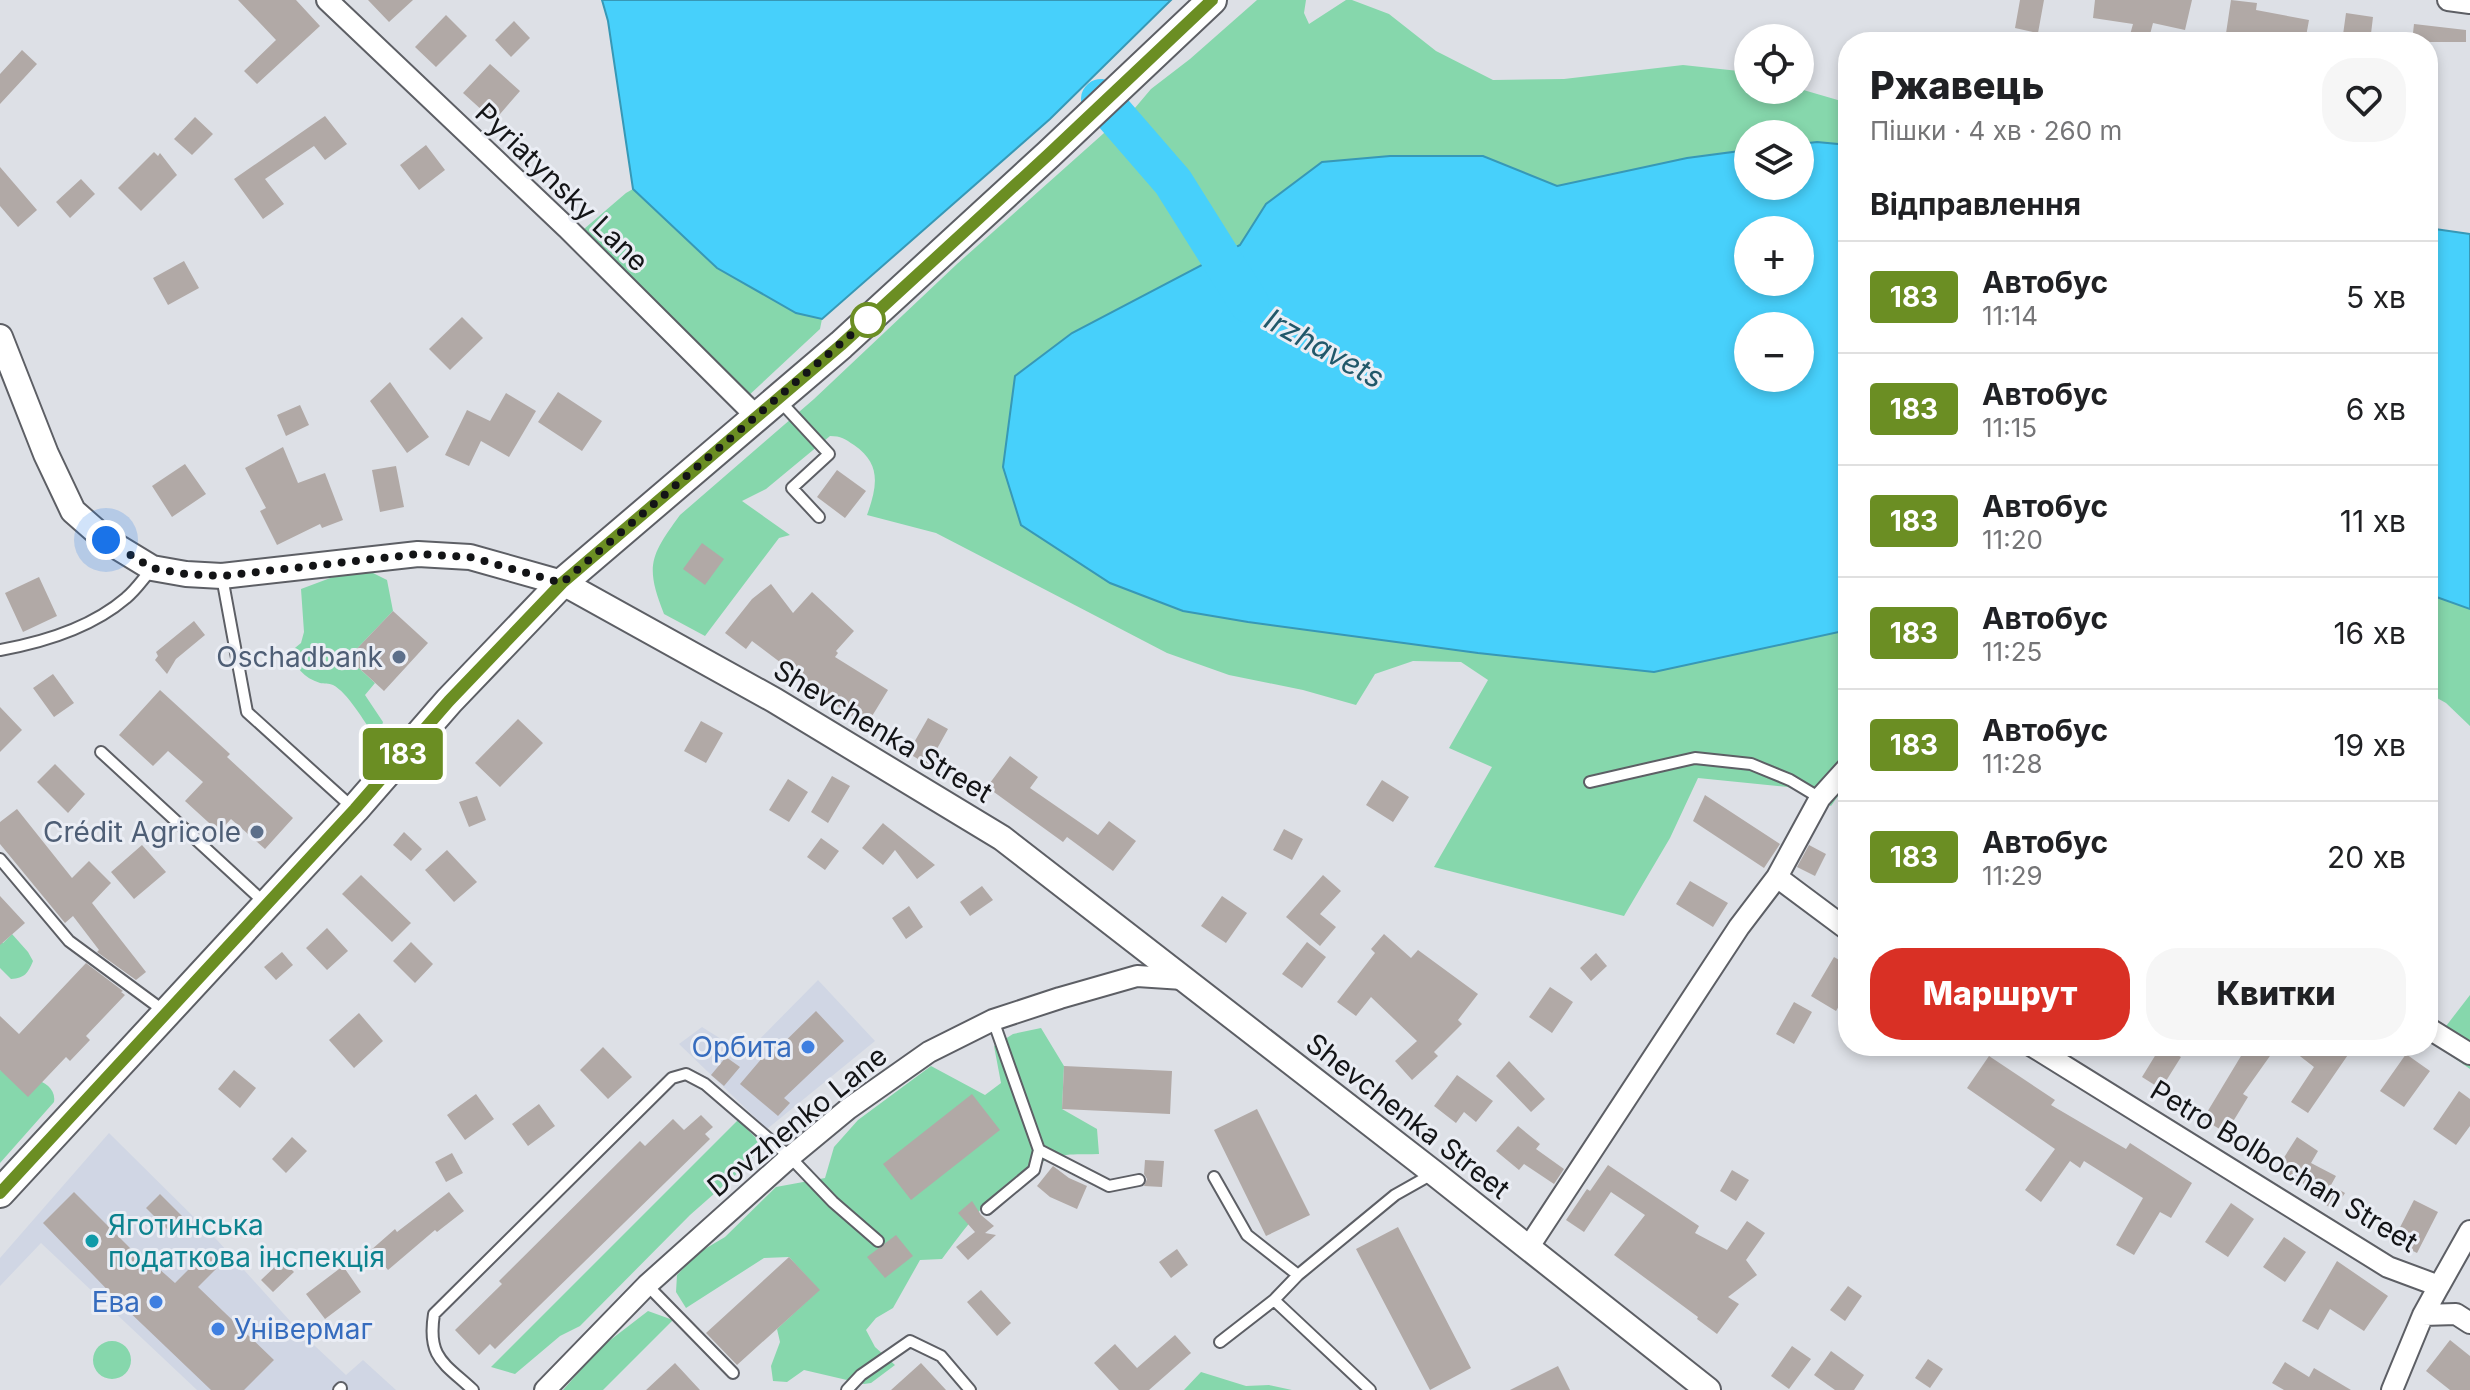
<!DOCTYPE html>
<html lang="uk">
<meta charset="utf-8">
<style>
:root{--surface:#fff;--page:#f6f6f6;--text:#202124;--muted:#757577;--line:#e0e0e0;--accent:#d93025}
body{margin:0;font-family:Inter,sans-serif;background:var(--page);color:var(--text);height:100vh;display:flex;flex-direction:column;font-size:30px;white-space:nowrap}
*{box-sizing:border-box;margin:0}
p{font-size:26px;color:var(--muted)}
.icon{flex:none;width:44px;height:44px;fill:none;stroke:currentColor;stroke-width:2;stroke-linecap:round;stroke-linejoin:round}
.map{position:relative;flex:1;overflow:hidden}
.sheet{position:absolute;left:1838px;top:32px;width:600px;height:1024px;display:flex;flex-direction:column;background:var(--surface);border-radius:32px;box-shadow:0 4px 12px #0003}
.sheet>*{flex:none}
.badge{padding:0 16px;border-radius:6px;font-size:28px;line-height:52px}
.tools{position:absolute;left:1734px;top:24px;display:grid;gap:16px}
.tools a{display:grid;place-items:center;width:80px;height:80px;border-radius:50%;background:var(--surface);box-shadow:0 4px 12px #0003;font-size:40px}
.you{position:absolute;width:40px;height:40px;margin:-20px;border:6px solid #fff;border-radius:50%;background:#1a73e8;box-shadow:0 0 0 12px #1a73e833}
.map>.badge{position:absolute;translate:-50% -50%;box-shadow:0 0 0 4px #fff}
h2{padding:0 32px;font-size:30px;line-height:72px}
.round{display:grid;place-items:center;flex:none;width:84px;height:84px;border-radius:32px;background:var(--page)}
.head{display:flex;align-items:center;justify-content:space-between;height:136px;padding:0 32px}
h1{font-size:38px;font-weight:800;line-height:60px}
.action{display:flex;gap:16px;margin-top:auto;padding:16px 32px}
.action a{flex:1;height:92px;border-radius:32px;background:var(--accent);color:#fff;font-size:32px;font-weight:800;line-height:92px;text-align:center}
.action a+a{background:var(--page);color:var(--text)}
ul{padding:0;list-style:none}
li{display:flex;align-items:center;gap:24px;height:112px;padding:0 32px;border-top:2px solid var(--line)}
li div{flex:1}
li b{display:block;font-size:30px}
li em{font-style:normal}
li .badge{min-width:88px;font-weight:700;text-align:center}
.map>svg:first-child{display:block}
.built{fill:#d0d6e4}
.green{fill:#86d7ac}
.water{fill:#47d0fb;stroke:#3798b6;stroke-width:2;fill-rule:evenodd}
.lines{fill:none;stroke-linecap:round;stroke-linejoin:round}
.river{stroke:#47d0fb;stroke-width:40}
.building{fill:#b1a9a6}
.service-casing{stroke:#5d5f65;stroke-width:14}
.minor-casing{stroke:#5d5f65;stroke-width:24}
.tertiary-casing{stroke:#5d5f65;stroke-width:28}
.secondary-casing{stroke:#5d5f65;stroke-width:32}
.service{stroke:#fff;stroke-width:10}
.minor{stroke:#fff;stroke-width:20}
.tertiary{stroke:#fff;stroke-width:24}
.secondary{stroke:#fff;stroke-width:28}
.line-casing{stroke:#fff;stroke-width:18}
.line{stroke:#6b8e23;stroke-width:12}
.walk{stroke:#131416;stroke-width:8;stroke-dasharray:0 14.4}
.stop-dot{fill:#fff;stroke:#6b8e23;stroke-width:4}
.service-dot{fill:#5c6f8a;stroke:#eaedf4;stroke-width:3}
.shop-dot{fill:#3f7fe0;stroke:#eaedf4;stroke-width:3}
.culture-dot{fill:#0f9aa8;stroke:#eaedf4;stroke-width:3}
.labels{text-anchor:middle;stroke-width:6;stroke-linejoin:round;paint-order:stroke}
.street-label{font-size:28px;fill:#131416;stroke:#eaedf4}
.service-label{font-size:28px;fill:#4e5e75;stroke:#eaedf4;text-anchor:end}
.shop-label{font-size:28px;fill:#366cbe;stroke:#eaedf4;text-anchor:end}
.culture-label{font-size:28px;fill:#0d838f;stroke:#eaedf4;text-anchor:start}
.water-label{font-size:30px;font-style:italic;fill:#21586a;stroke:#eaedf4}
</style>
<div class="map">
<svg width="2470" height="1390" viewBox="0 0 2470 1390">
<rect width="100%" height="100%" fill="#dde0e6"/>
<!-- built -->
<path class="built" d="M818,980L875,1041L767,1129L679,1044L702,1027L745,1054Z
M109,1133L217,1240L300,1332L346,1375L363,1360L396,1390H197L41,1243L0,1286V1258Z"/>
<!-- green -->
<path class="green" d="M1257,0H1306L1304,13L1309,24L1346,0H1352L1389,14L1436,51L1493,80L1564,79L1683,65L1748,72V90L1800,89L1848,103V145L1817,142L1800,144V134H1748V150L1687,158L1557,186L1483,156L1266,204L1240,245L1072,333L1183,611L1248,622L1478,653L1654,672L1848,630V782L1831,806L1788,787L1698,778L1670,838L1624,916L1434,867L1492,767L1449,748L1488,680L1461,662L1413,661L1375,674L1356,705L1303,690L1229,675L1167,653L936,533L867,515C877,487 882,464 854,445C845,439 841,436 830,436L766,489L742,501L790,535L779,538L705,636L664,614C645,566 650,556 680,515L814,399L957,264L1113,125L1151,168L1167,166L1129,115L1151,89L1190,59Z
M633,189L717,268L796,312L822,319L820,329L747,397L577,235L626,193Z
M349,571H369L387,580L393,611L348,658L375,683L365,695L383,722L381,729L374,736C365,722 347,692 333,685C329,683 324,684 320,683C304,678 295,667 290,652L301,643L304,632L301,589Z
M2428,594L2470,609V726L2446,703L2428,693Z
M12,934L28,952L33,961C28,973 25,978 11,979L0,968V940L3,943Z
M2470,995V1069L2433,1043Z
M1041,1028L1064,1066L1062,1109L1097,1129L1099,1154C1085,1155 1069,1153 1056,1157C1005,1171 972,1219 942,1259L920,1260L893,1308L876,1318L866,1330L875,1347L895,1365L871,1383L864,1384L804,1370L787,1382L773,1381L771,1366L780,1342L777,1329L819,1290L789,1257L764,1258L686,1308L676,1292L677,1275L698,1253L725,1237L776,1187L825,1178L834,1147L858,1120L931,1066L985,1095L1001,1083L994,1046L1013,1034Z
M0,1070C18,1075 58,1078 54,1102L0,1163Z
M738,1120L756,1138L760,1147L749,1163L690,1215L580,1326L560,1336L515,1374L491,1367Z
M648,1311L673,1320L603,1390H563L600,1348Z
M93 1360a19 19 0 1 1 38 0a19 19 0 1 1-38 0Z
M1201,1372L1246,1386L1269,1385L1292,1390H1184Z"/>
<!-- water -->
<path class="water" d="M602,0H1171L1050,119L822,319L796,313L717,268L633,189L608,21Z
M1817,142L1848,145V630L1654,672L1478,653L1248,622L1183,611L1110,583L1021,525L1003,467L1015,376L1072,333L1240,245L1266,204L1322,162L1390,156H1483L1557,186L1687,158L1748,150V186H1800V144ZM1800,230V282H1748V230ZM1748,326H1800V378H1748Z
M2428,228L2470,234V609L2428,594Z"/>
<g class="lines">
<!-- river -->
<path class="river" d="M1101,99L1173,182L1249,303"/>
</g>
<!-- building -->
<path class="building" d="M238,0H296L320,26L257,84L244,71L276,40Z
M368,0H413L389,22Z
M2020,0H2044L2038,33L2015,28Z
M2095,0H2192L2185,30L2153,23L2148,42H2128L2133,24L2093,18Z
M2231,0L2257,3L2256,10L2309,20L2305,42L2225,40Z
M2346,13L2373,17L2370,42H2342Z
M446,15L467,36L436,67L415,47Z
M514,21L530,38L511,57L495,40Z
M2414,24L2466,30V42H2412Z
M22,50L37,64L0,104V74Z
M490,64L520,91L494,121L463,93Z
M325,116L347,144L325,160L314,146L265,179L284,204L263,219L234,179Z
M195,117L213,134L192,155L174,139Z
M426,145L445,170L419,190L400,165Z
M154,152L158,156L160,153L177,175L141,211L118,188Z
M0,167L37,210L18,227L0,206Z
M81,179L95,194L70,218L56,202Z
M184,261L199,288L168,305L153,278Z
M462,317L483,338L450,370L429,349Z
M390,382L429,437L407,453L370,401Z
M558,392L602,421L582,451L538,422Z
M506,393L536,411L509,457L481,441L469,466L445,455L467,410L490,421Z
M300,405L309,425L286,436L277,415Z
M283,447L298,483L325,473L343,520L322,528L320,524L277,545L260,511L266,508L245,468Z
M185,464L206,494L172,517L152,486Z
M396,466L404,507L380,512L372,470Z
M837,470L866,491L845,518L817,497Z
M702,543L724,559L705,585L683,569Z
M39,577L57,616L23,632L5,593Z
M771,584L793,613L812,592L854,631L836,651L838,653L835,657L888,690L866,726L795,677L797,675L752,641L746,649L725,633L752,599Z
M393,611L428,643L384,691L348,658Z
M194,621L205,635L176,659L167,674L155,660L158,656L156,652Z
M53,674L74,703L54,717L33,688Z
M160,690L230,754L227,757L293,818L265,849L231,819L219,832L185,801L203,782L168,751L153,766L119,735Z
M0,707L22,730L0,752Z
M928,718L948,729L928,765L908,753Z
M518,719L543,743L500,787L475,763Z
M701,721L723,733L706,763L684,751Z
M1010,756L1038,777L1030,788L1098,835L1109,821L1136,841L1113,871L1067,837L1063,842L987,787Z
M55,764L85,794L68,813L37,782Z
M832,776L850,786L828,823L811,812Z
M788,779L808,792L789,822L769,810Z
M1382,780L1409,797L1393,822L1366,805Z
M1705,795L1780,844L1764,868L1693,821Z
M477,796L486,820L469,827L459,802Z
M17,809L72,878L89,861L111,883L92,903L146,972L136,980L97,952L99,950L73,916L65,923L0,844V822Z
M883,823L884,824L935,865L917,879L895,850L883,865L862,848Z
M1284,829L1303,839L1292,860L1273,850Z
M404,832L422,849L411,861L393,845Z
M821,838L839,851L825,870L807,857Z
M142,845L166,872L134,899L111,872Z
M1809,845L1826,854L1815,876L1797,867Z
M447,850L477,882L454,902L425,870Z
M361,875L411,923L392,942L342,894Z
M1323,875L1341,891L1320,914L1336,927L1320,946L1286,917Z
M1690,881L1728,903L1713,927L1676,904Z
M982,886L993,900L970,916L960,902Z
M0,896L25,923L0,945Z
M1222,896L1247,913L1226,943L1201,926Z
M909,906L923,927L906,939L892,918Z
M327,928L348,951L327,970L306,948Z
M1384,934L1411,958L1418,950L1478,994L1458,1020L1462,1024L1434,1052L1438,1056L1412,1080L1395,1061L1417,1041L1371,997L1356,1016L1337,1002L1375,953L1371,949Z
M411,942L433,964L415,983L393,961Z
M1307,942L1326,957L1302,988L1282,974Z
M282,952L293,965L276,980L264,967Z
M1596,953L1607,966L1591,981L1580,968Z
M1834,957L1848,965V991L1836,1011L1811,996Z
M86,963L123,991L121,992L125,995L86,1036L90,1040L70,1061L66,1057L28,1097L0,1070V1016L19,1034Z
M1550,987L1573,1002L1552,1033L1529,1017Z
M1794,1002L1812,1012L1794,1044L1776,1034Z
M816,1011L844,1041L784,1098L790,1103L778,1116L740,1084L763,1057L766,1060Z
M359,1013L383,1041L354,1068L329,1040Z
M2161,1046L2181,1057L2161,1089L2142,1077Z
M2247,1046H2277L2243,1094L2248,1097L2226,1133L2203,1119Z
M2287,1046H2354L2308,1113L2291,1102L2314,1067Z
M603,1047L632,1077L608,1099L580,1070Z
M2406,1054L2430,1071L2404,1107L2380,1091Z
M1989,1056L2055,1100L2051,1105L2126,1149L2130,1143L2192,1183L2171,1218L2160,1212L2134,1255L2116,1245L2143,1198L2084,1161L2080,1168L2070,1161L2041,1202L2025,1190L2055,1149L1967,1088Z
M726,1057L740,1067L724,1086L711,1075Z
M1509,1061L1545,1099L1531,1112L1496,1076Z
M1064,1066L1172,1071L1170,1114L1062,1109Z
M234,1070L256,1088L240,1108L218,1089Z
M1457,1075L1493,1101L1476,1122L1464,1112L1456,1123L1434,1106Z
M2459,1091L2470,1099V1126L2456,1145L2433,1129Z
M476,1094L494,1119L465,1140L447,1115Z
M972,1094L1000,1130L911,1200L883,1164Z
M539,1104L555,1126L528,1146L512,1124Z
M1257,1109L1310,1215L1266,1236L1214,1130Z
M701,1115L713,1127L705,1134L710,1139L495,1349L490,1344L479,1355L455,1330L502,1284L499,1281L640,1141L645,1146L673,1119L684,1130Z
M1518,1126L1540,1144L1536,1149L1564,1169L1554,1184L1524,1164L1519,1170L1496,1151Z
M292,1137L307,1151L286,1173L272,1159Z
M2297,1137L2318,1151L2311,1163L2336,1176L2331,1185L2345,1193L2334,1210L2310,1195L2313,1190L2278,1167Z
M452,1153L463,1173L446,1182L435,1162Z
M1145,1160L1164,1161L1162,1187L1144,1186L1147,1179L1144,1174Z
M1608,1165L1699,1226L1695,1233L1727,1250L1747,1221L1765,1233L1746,1260L1757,1275L1728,1297L1739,1304L1717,1334L1697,1319L1698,1317L1614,1255L1645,1215L1611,1192L1584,1232L1566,1220L1587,1189L1590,1191Z
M1053,1166L1069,1178L1087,1186L1077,1209L1050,1197L1037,1186Z
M1732,1170L1749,1180L1736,1201L1720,1191Z
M74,1192L153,1271L157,1267L175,1283L209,1249L223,1262L198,1287L274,1360L244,1390H211L121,1304L43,1223Z
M449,1192L464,1211L437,1232L435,1230L388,1270L371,1250L395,1229L397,1232Z
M160,1194L186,1220L172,1234L146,1208Z
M2414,1200L2438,1212L2417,1253L2393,1241Z
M972,1201L981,1215L994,1226L985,1233L996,1235L968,1260L956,1247L975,1232L958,1213Z
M2231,1203L2254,1219L2228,1257L2205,1242Z
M1398,1227L1471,1368L1430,1390L1356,1249Z
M896,1235L913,1256L885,1278L867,1257Z
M2284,1237L2306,1252L2285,1282L2263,1267Z
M1177,1249L1188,1265L1171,1278L1159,1262Z
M789,1257L820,1290L737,1365L706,1333Z
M282,1260L294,1272L273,1292L261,1280Z
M2337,1261L2388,1296L2364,1331L2330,1309L2318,1330L2302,1321Z
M343,1266L361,1292L325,1319L306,1294Z
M1848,1286L1862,1296L1845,1321L1830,1310Z
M981,1290L1011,1323L997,1336L967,1302Z
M1175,1335L1191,1353L1149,1390H1119L1094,1363L1115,1344L1137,1368Z
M2450,1340L2470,1356V1390H2450L2426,1371Z
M1792,1346L1811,1359L1789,1389L1771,1376Z
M1831,1351L1864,1375L1854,1390H1835L1814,1375Z
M1928,1359L1943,1369L1930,1388L1915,1378Z
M2285,1362L2309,1377L2314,1368L2351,1390H2284L2272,1383Z
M675,1363L700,1390H646Z
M921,1363L946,1390H891Z
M1558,1366L1570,1390H1510Z"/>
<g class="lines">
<defs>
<path id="service" d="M779,400L829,454L792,488L819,517
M222,577L247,712L353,808
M0,650C45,642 91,628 126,598C136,590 143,579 151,570
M101,752L266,904
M1590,782L1695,758L1751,764L1790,780L1820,798
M0,859L69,941L164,1011
M993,1020L1039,1150L1109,1186L1139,1180
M1214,1177L1247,1235L1298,1275
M987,1209L1034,1170L1039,1150
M647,1285L733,1373
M1274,1300L1370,1390
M1220,1342L1274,1300L1298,1275L1395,1195L1434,1173
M339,1390L341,1388
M473,1390C444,1363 427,1358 434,1314L672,1078L686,1074L705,1084L790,1157L833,1202L878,1241
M847,1390L861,1375L910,1341L941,1356L970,1390"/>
<path id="minor" d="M327,0L567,228L756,416
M2448,0L2470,3
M1777,877L1848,930
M2428,1028L2470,1054
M2032,1046L2388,1267L2439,1286L2423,1315L2392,1390
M1528,1248L1739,927L1777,877L1820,798L1848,767
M2439,1286L2470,1231
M2423,1315L2456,1314L2470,1323
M545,1390L647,1285L790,1157L848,1109L929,1052L993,1020L1060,998L1137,976L1183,979"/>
<path id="tertiary" d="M0,337L46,454L73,511L106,540L152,568L186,574L222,576L418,554L470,557L562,583L574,589L774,700L1002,838L1434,1173L1708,1390"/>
<path id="secondary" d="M0,1193L355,809L449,701L562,583L841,345L1049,154L1212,0"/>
</defs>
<!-- service casing -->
<use href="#service" class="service-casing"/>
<!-- minor casing -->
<use href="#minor" class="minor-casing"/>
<!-- tertiary casing -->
<use href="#tertiary" class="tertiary-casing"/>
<!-- secondary casing -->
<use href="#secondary" class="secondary-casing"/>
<!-- service -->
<use href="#service" class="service"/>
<!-- minor -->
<use href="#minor" class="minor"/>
<!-- tertiary -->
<use href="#tertiary" class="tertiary"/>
<!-- secondary -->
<use href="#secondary" class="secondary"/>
</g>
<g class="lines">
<defs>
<path id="line" d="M0,1193L355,809L449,701L562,583L841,345L1049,154L1212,0"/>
</defs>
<!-- line casing -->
<use href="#line" class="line-casing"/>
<!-- line -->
<use href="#line" class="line"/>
<!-- walk -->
<path class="walk" d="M106,540L152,568L186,574L222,576L418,554L470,557L562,583L868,320"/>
</g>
<!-- markers -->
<circle class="stop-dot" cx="868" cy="320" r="16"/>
<g class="service-dot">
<circle cx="399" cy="657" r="8"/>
<circle cx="257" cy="832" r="8"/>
</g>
<g class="shop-dot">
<circle cx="808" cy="1047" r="8"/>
<circle cx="156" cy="1302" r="8"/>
<circle cx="218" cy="1329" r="8"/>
</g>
<circle class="culture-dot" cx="92" cy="1241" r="8"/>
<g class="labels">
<!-- street labels -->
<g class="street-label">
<text transform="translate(562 187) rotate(44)" y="10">Pyriatynsky Lane</text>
<text transform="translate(883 731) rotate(31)" y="10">Shevchenka Street</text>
<text transform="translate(1408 1116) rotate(38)" y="10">Shevchenka Street</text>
<text transform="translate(797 1121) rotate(-39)" y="10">Dovzhenko Lane</text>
<text transform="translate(2284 1166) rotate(31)" y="10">Petro Bolbochan Street</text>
</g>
<!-- service labels -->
<g class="service-label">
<text x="383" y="667">Oschadbank</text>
<text x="241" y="842">Crédit Agricole</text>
</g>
<!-- shop labels -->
<g class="shop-label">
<text x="792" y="1057">Орбита</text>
<text x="140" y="1312">Ева</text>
<text x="234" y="1339" text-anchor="start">Універмаг</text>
</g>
<!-- culture labels -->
<g class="culture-label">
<text x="108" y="1235">Яготинська<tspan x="108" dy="32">податкова інспекція</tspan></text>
</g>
<!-- water labels -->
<g class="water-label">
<text transform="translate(1324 349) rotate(29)" y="10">Irzhavets</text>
</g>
</g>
</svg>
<div class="tools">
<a><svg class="icon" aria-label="locate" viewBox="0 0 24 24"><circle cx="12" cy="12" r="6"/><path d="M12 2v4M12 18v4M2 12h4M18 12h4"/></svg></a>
<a><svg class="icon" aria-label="layers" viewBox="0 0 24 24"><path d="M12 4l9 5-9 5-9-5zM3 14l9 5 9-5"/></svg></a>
<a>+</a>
<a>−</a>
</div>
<div class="you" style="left:106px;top:540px"></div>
<b class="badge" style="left:403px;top:754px;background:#6b8e23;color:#fff">183</b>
<section class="sheet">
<div class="head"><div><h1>Ржавець</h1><p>Пішки · 4 хв · 260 m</p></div><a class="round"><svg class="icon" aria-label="heart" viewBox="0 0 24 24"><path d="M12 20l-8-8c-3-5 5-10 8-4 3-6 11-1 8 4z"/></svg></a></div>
<h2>Відправлення</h2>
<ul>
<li><span class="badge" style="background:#6b8e23;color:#fff">183</span><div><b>Автобус</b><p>11:14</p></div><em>5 хв</em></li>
<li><span class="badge" style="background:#6b8e23;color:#fff">183</span><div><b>Автобус</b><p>11:15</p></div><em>6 хв</em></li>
<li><span class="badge" style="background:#6b8e23;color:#fff">183</span><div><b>Автобус</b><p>11:20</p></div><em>11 хв</em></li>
<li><span class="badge" style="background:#6b8e23;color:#fff">183</span><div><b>Автобус</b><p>11:25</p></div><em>16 хв</em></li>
<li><span class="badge" style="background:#6b8e23;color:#fff">183</span><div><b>Автобус</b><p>11:28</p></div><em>19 хв</em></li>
<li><span class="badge" style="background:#6b8e23;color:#fff">183</span><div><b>Автобус</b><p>11:29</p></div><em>20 хв</em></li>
</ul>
<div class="action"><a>Маршрут</a><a>Квитки</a></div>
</section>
</div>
